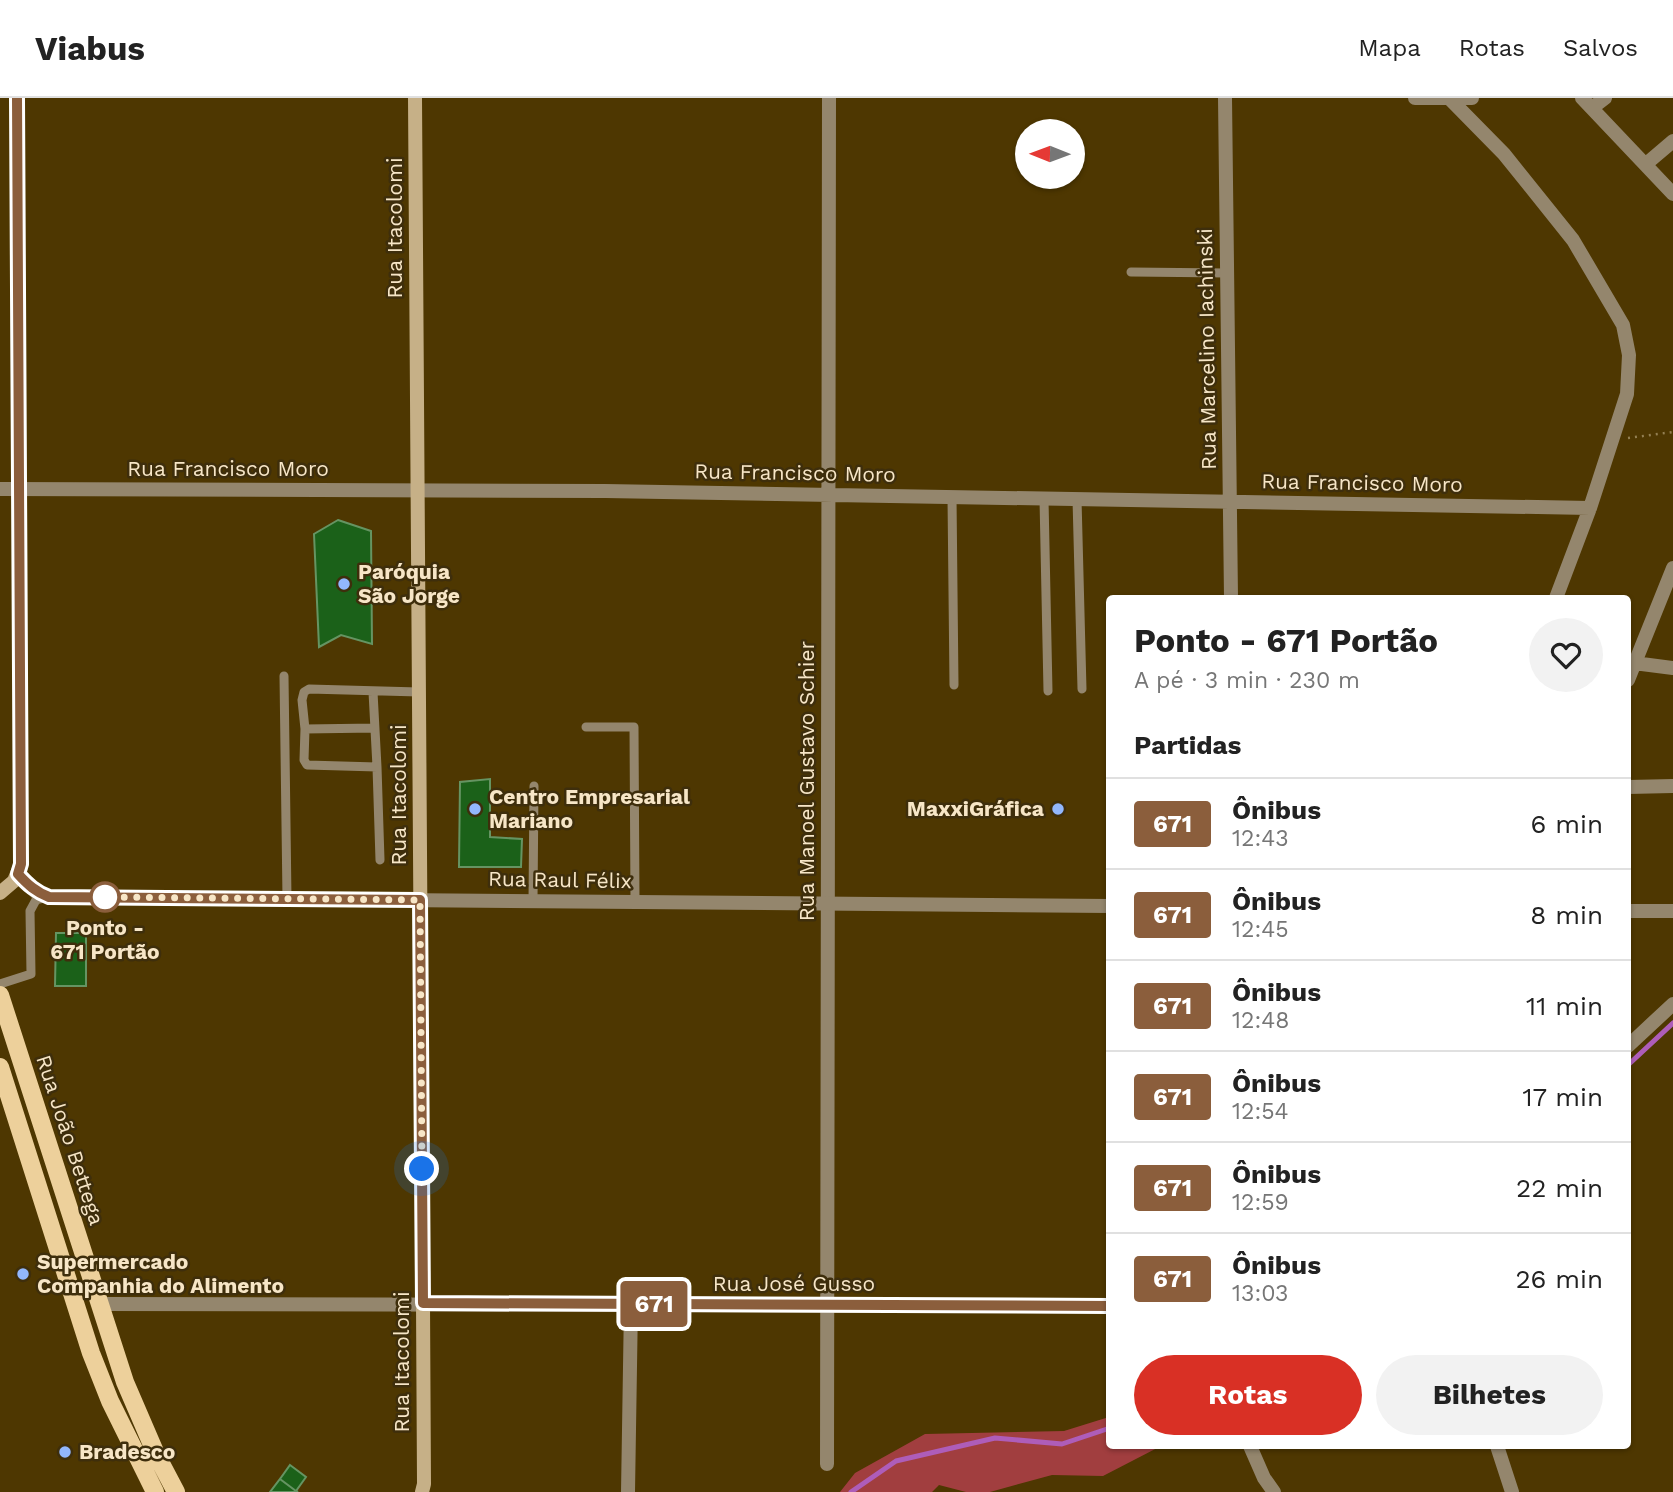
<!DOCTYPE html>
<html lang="pt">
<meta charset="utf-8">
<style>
:root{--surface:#fff;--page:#f2f2f2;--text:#222;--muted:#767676;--line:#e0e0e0;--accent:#d93025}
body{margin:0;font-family:"Work Sans",sans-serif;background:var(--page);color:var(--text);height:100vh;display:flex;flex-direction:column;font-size:26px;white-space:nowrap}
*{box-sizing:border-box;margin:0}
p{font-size:23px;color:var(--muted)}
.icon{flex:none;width:38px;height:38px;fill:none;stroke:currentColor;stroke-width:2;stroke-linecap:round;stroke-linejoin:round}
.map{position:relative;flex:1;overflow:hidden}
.panel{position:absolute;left:1106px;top:497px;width:525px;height:854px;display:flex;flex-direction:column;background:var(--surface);border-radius:7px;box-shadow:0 2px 5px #0004}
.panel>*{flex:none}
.badge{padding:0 14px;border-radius:5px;font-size:24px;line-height:46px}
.needle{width:46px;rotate:271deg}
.controls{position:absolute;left:1015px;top:21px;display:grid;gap:14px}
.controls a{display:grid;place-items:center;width:70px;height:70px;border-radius:50%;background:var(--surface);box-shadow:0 2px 5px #0004;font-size:35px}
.you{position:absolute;width:35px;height:35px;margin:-18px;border:5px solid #fff;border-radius:50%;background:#1a73e8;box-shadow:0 0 0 10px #1a73e833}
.map>.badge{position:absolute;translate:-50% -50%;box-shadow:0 0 0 4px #fff}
h2{padding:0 28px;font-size:26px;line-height:63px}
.round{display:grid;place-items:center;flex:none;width:74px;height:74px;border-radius:37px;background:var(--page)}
.summary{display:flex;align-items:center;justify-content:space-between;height:119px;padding:0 28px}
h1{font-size:33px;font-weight:700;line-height:52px}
.cta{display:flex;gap:14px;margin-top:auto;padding:14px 28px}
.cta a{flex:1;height:80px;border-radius:42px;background:var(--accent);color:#fff;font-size:28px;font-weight:700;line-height:80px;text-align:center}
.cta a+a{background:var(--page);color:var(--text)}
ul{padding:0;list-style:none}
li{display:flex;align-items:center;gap:21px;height:91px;padding:0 28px;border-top:2px solid var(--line)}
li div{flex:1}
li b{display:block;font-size:26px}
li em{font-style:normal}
li .badge{min-width:77px;font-weight:700;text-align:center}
header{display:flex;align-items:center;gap:42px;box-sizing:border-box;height:98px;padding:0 35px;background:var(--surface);border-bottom:2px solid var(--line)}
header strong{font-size:33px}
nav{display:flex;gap:38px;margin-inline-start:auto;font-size:24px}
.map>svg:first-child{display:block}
.green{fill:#a13e3f}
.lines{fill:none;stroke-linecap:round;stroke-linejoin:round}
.stream{stroke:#ae5db9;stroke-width:5}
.building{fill:#1b6119;stroke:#659462;stroke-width:2}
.path{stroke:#937f52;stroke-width:2.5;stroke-dasharray:2 5;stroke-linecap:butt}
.service{stroke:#94866d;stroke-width:9}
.minor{stroke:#94866d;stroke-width:14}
.tertiary{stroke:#94866d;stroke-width:14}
.secondary{stroke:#c6b087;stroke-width:14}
.primary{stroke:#edd09b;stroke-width:18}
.line-casing{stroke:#fff;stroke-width:16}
.line{stroke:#8b5e3c;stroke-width:10}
.walk{stroke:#f7e6c7;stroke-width:7;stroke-dasharray:0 12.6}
.poi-dot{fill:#92b7fd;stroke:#3e2e0c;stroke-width:2.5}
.stop-dot{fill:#fff;stroke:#8b5e3c;stroke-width:3.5}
.labels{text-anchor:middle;stroke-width:5;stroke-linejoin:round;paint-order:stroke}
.street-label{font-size:21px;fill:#f7e6c7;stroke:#3e2e0c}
.poi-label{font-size:21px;font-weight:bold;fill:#f7e6c7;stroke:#3e2e0c;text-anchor:start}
.stop-label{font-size:21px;font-weight:bold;fill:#f7e6c7;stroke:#3e2e0c}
</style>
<header>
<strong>Viabus</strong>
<nav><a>Mapa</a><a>Rotas</a><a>Salvos</a></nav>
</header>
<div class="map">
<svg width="1673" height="1394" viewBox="0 0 1673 1394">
<rect width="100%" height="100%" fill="#4e3701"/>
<!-- green -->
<path class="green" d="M1109,1319L1110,1348H1161L1103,1378L1052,1377L990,1394H966L939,1387L932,1394H840L855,1375L925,1336L1064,1333Z"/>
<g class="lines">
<!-- stream -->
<path class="stream" d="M1628,967L1673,925
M851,1394L896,1363L995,1340L1062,1346L1110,1330"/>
</g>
<!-- building -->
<path class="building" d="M338,422L371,433L372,546L341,537L319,549L314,436Z
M490,681V739L522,741L521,769H459L460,684Z
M56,835H86V888H55Z
M290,1367L306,1379L296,1393L280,1381Z
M280,1381L296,1393L298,1394H270Z"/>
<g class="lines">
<!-- path -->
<path class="path" d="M1628,340L1673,334"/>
<!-- service -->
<path class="service" d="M1131,174L1227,175
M952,399L954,587
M1044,401L1048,593
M1077,401L1082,591
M284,578L287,800
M373,594L377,669L307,667L304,662L305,631L302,602L304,594L309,591L419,594
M586,629H634L635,804
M305,631L375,630
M377,669L380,762
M533,803L534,688
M0,886L31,876L30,813L36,802L48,799"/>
<!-- minor -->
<path class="minor" d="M1225,0L1231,500
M1415,0H1472
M1582,0L1673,96
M1450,1L1504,56L1573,142L1623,227L1629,257L1627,296L1590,410L1556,500
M1592,10L1605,0
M1646,66L1673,43
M0,391L605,393L1590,410
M1634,565L1673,570
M1628,582L1673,470
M1628,689L1673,688
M1628,948L1673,906
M99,1206L1110,1208
M1250,1348L1264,1380L1274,1394
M1497,1348L1512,1394
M827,1366L829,0
M628,1394L631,1206"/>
<!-- tertiary -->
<path class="tertiary" d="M18,776L36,794L49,799L1110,808
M1628,813H1673"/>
<!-- secondary -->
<path class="secondary" d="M415,0L423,1205L424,1386L422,1394
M0,795L14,783L21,766L17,0"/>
<!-- primary -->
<path class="primary" d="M0,897L125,1284L156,1356L176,1394
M0,969L91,1255L110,1303L155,1394"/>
</g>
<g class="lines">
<defs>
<path id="line" d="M17,0L21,766L18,776C28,787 36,794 49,799L420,802L423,1205L1110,1208"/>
</defs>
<!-- line casing -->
<use href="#line" class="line-casing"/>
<!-- line -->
<use href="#line" class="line"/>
<!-- walk -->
<path class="walk" d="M105,799H102L420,802L422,1071"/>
</g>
<!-- markers -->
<g class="poi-dot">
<circle cx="344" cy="486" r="7"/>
<circle cx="475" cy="711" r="7"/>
<circle cx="1058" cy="711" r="7"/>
<circle cx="23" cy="1176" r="7"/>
<circle cx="65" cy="1354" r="7"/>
</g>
<circle class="stop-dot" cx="105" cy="799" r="14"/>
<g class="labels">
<!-- street labels -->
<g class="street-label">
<text transform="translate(395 130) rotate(-90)" y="7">Rua Itacolomi</text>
<text transform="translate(1207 251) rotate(-91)" y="7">Rua Marcelino Iachinski</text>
<text x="228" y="378">Rua Francisco Moro</text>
<text transform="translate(795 375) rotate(1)" y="7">Rua Francisco Moro</text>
<text transform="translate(1362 385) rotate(1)" y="7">Rua Francisco Moro</text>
<text transform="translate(807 683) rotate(-90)" y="7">Rua Manoel Gustavo Schier</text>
<text transform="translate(399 697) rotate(-90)" y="7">Rua Itacolomi</text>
<text transform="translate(560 782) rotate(1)" y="7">Rua Raul Félix</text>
<text transform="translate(70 1042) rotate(72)" y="7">Rua João Bettega</text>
<text x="794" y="1193">Rua José Gusso</text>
<text transform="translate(402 1264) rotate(-90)" y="7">Rua Itacolomi</text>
</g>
<!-- poi labels -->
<g class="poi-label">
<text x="358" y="481">Paróquia<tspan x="358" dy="24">São Jorge</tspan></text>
<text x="489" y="706">Centro Empresarial<tspan x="489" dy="24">Mariano</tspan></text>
<text x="1044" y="718" text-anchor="end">MaxxiGráfica</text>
<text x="37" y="1171">Supermercado<tspan x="37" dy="24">Companhia do Alimento</tspan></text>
<text x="79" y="1361">Bradesco</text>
</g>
<!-- stop labels -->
<g class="stop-label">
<text x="105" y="837">Ponto -<tspan x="105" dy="24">671 Portão</tspan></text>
</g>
</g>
</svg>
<div class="controls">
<a><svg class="needle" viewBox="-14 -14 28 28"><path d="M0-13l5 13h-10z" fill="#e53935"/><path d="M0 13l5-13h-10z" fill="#767676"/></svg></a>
</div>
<div class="you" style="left:422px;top:1071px"></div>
<b class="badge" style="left:654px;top:1206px;background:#8b5e3c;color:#fff">671</b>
<section class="panel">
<div class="summary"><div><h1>Ponto - 671 Portão</h1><p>A pé · 3 min · 230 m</p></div><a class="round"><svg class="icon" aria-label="heart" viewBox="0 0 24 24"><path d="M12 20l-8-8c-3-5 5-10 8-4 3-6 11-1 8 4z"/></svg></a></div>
<h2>Partidas</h2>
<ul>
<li><span class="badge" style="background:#8b5e3c;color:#fff">671</span><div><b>Ônibus</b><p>12:43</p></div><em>6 min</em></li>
<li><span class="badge" style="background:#8b5e3c;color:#fff">671</span><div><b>Ônibus</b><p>12:45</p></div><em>8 min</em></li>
<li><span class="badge" style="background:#8b5e3c;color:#fff">671</span><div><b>Ônibus</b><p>12:48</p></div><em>11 min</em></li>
<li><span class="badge" style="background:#8b5e3c;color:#fff">671</span><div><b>Ônibus</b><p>12:54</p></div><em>17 min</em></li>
<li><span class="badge" style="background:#8b5e3c;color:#fff">671</span><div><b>Ônibus</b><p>12:59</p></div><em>22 min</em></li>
<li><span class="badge" style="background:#8b5e3c;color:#fff">671</span><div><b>Ônibus</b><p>13:03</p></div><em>26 min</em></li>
</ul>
<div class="cta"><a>Rotas</a><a>Bilhetes</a></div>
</section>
</div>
